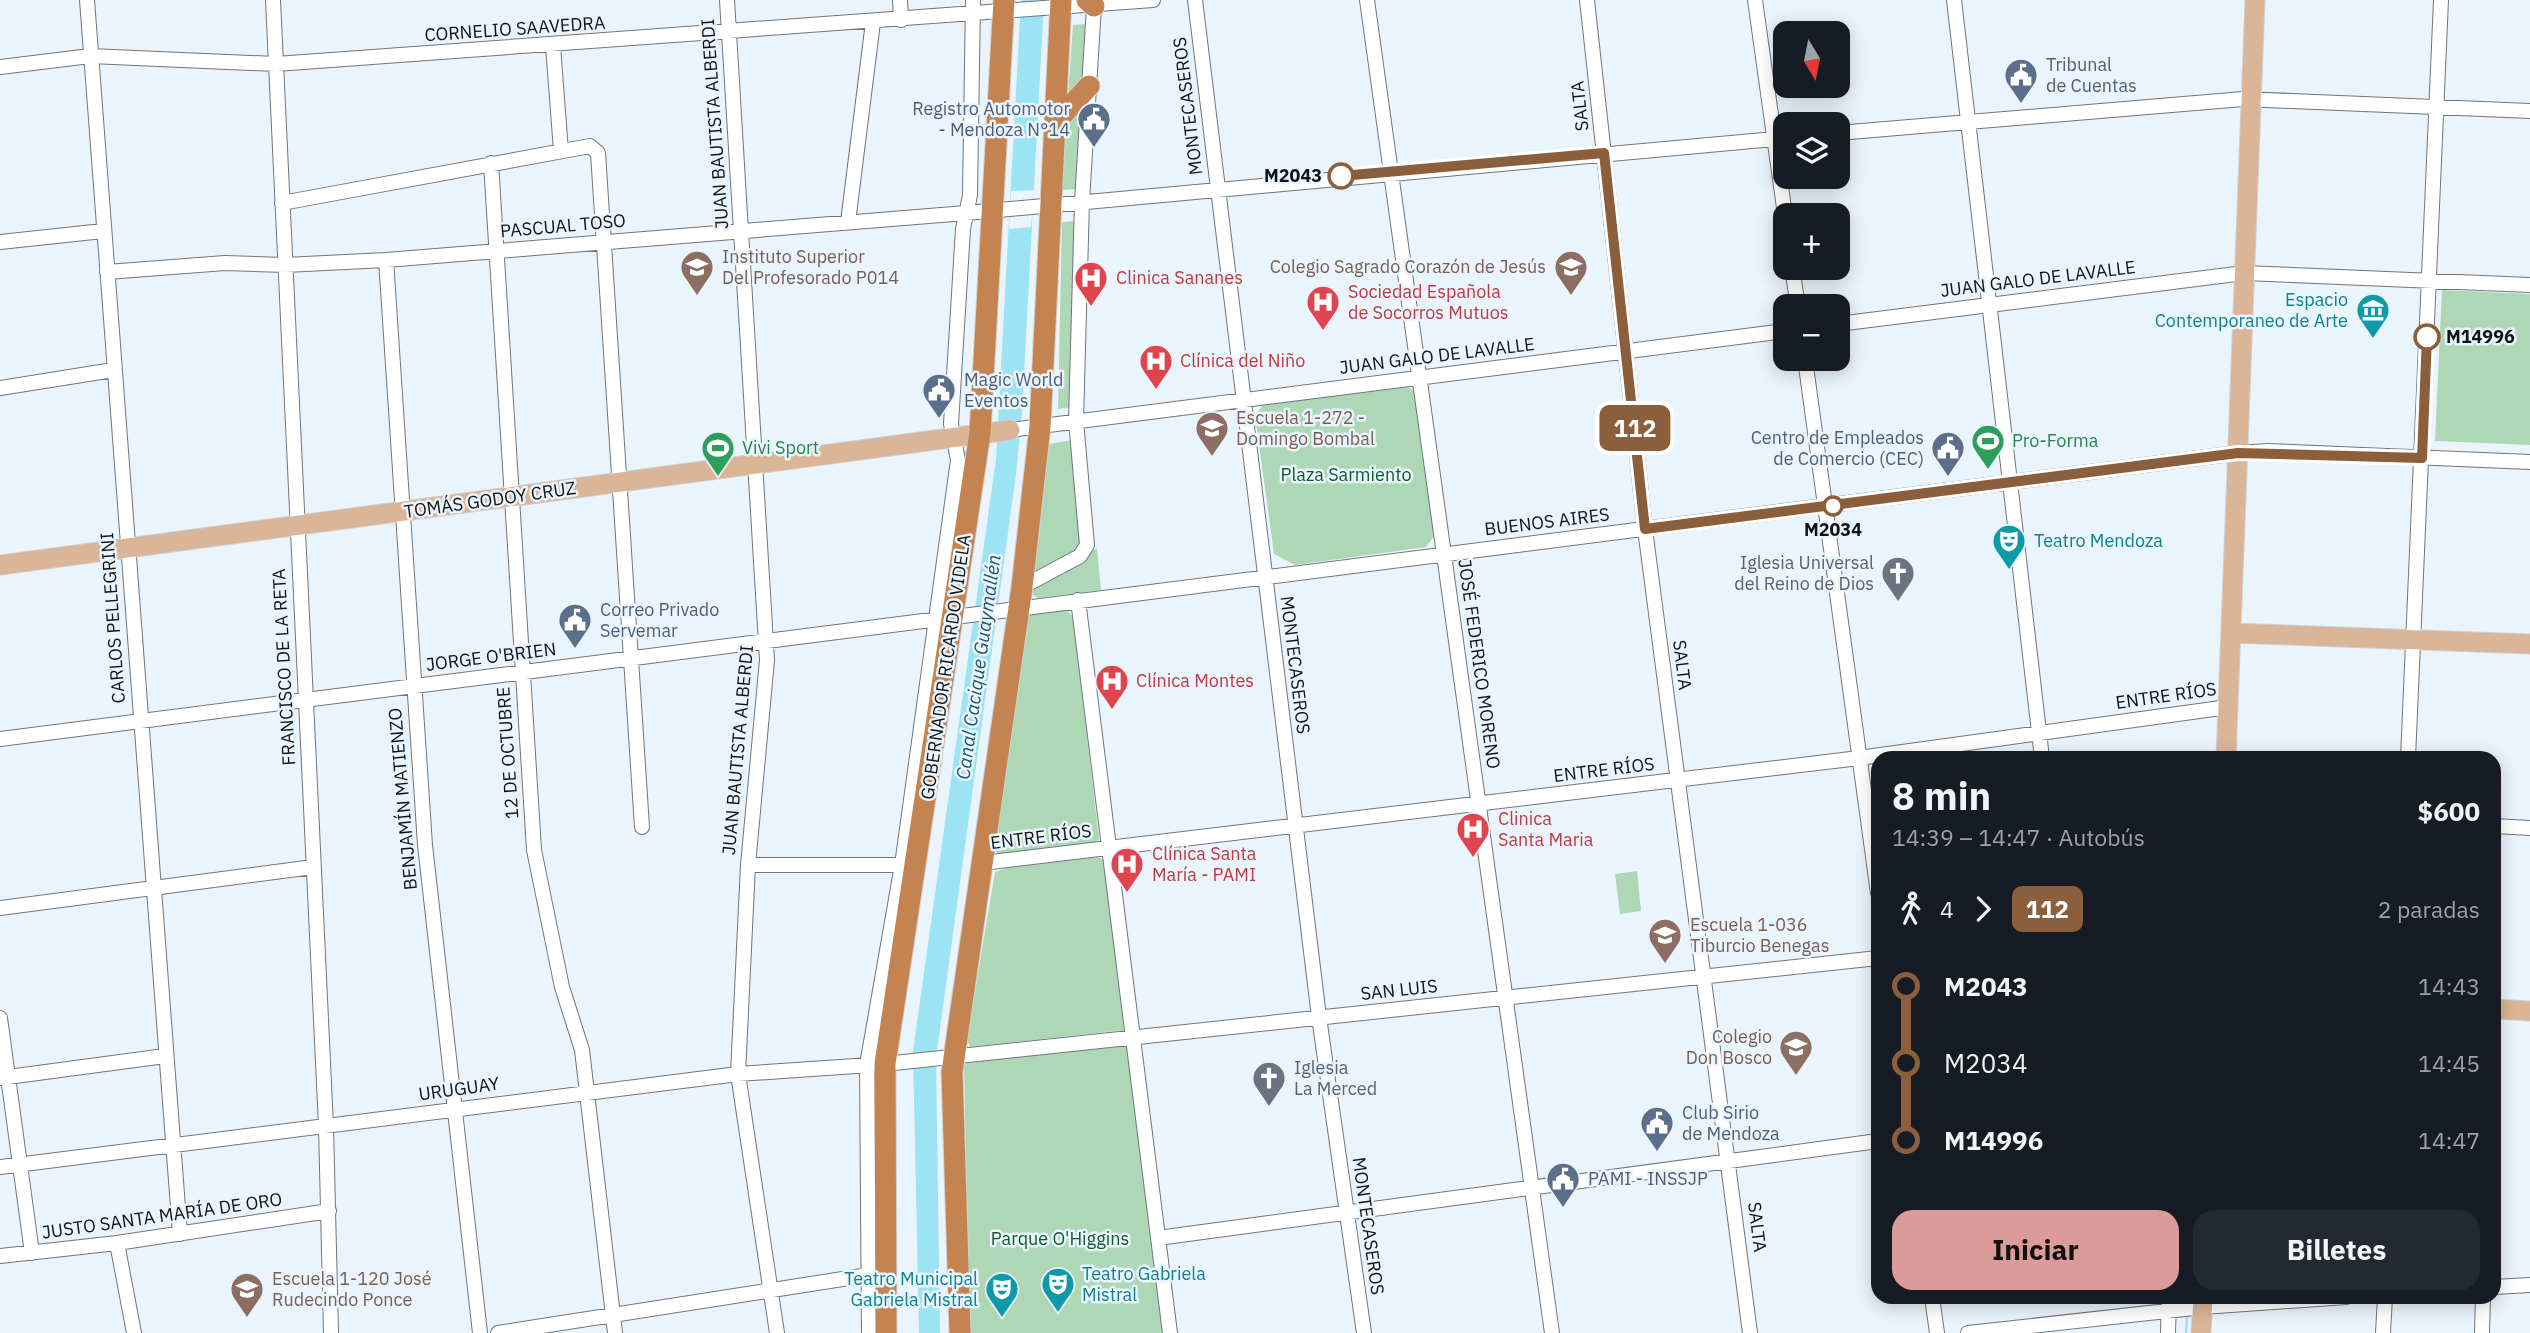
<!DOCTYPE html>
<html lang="es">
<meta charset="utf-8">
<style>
:root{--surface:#171b24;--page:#242831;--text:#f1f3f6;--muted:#9ea1a6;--accent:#da9b99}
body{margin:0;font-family:"IBM Plex Sans",sans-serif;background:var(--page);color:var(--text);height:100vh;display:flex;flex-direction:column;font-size:26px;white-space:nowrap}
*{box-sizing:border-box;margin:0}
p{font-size:23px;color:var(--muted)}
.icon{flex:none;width:38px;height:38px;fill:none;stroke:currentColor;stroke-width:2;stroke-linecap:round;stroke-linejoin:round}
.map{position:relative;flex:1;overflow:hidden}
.side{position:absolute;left:1871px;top:751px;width:630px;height:553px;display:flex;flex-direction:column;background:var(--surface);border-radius:21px;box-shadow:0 4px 18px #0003}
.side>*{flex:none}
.badge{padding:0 14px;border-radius:10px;font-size:24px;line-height:46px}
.needle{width:46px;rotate:170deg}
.buttons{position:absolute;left:1773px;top:21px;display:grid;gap:14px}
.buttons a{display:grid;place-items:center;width:77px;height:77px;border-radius:14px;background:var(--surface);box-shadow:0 4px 18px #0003;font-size:35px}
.map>.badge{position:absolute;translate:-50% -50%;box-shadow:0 0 0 4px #fff}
.legs{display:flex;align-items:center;gap:10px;height:77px;padding:0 21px;font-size:23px}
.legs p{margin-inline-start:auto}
.headline{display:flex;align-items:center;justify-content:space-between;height:119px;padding:0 21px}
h1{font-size:38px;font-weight:800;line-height:52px}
.cta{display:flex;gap:14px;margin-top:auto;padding:14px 21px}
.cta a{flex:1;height:80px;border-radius:21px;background:var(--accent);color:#111;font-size:28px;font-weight:800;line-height:80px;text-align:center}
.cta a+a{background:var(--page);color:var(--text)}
ul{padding:0 21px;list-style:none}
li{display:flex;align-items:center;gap:24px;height:77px;font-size:26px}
li i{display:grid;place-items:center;width:10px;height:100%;margin:0 9px;background:currentColor}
li i::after{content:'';width:18px;height:18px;margin:-9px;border:5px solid;border-radius:50%;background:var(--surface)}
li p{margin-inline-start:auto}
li:first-child i{background:linear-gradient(#0000 50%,currentColor 0)}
li:last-child i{background:linear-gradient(currentColor 50%,#0000 0)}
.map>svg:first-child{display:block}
.green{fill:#aed7b6}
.water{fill:#9ce3f4}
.pier{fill:#eaf4fc}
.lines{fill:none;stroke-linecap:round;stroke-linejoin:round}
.stream{stroke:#9ce3f4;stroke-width:2.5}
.minor-casing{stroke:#6e767d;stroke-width:16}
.major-casing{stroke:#cfd0d0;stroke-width:21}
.highway-casing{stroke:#cfd0d0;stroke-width:23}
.minor{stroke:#fff;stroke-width:14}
.major{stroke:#dbb597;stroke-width:19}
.highway{stroke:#c38452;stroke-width:21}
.line-1-casing{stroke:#fff;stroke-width:16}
.line-1{stroke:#8b5e3c;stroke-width:10}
.stop-1-dot{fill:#fff;stroke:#8b5e3c;stroke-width:3.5}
.labels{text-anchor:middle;stroke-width:5;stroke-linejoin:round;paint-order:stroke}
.street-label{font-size:18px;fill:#101416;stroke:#eaf4fc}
.service-label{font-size:18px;fill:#4e5e75;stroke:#eaf4fc;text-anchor:start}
.stop-label{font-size:18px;font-weight:bold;fill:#101416;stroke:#eaf4fc;text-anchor:end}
.education-label{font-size:18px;fill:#785e54;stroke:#eaf4fc;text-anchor:start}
.health-label{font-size:18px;fill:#be3a42;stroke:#eaf4fc;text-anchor:start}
.culture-label{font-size:18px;fill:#0d838f;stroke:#eaf4fc;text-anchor:end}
.leisure-label{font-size:18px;fill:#27864d;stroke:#eaf4fc;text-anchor:start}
.park-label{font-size:18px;fill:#0f5a2a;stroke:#eaf4fc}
.worship-label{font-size:18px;fill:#5b616d;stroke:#eaf4fc;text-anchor:end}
.water-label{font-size:19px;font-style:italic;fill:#1c5763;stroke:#eaf4fc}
</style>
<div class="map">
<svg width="2530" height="1333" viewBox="0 0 2530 1333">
<rect width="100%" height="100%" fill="#eaf4fc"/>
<!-- green -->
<path class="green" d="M1086,24L1083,78L1068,96L1073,25Z
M1082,106L1078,189L1062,190L1067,120Z
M1076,221L1071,407L1058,409L1062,222Z
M2442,290L2530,294V445L2435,441Z
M1405,384L1417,394L1437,532L1426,547L1295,565L1274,554L1255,415L1265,403Z
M1073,440L1081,539L1078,550L1032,576L1049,444Z
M1097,548L1101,590L1038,598L1033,595V588Z
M1067,610L1073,617L1099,839L1095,843L999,855L994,850L1023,618L1029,614Z
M1098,857L1104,860L1124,1030L970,1047L967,1039L995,872L1006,868Z
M1637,871L1641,911L1620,914L1615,874Z
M1127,1046L1165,1333H970L964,1065L974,1060Z"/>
<!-- water -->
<path class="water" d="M1021,0H1044L1022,412L1016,474L936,1058L940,1333H919L913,1051L996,459Z"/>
<!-- pier -->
<path class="pier" d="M1034,190L1031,227L1009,229L1011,191Z"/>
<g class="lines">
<!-- stream -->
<path class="stream" d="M2188,1300V1297
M2186,1333L2187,1317"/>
<defs>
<path id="minor" d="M87,0L180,1234
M273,0L326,1126L331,1333
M727,0L767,660L748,865L738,1074L777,1333
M900,0L901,20
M1195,0L1319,1017L1364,1333
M1367,0L1552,1333
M1587,0L1645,529L1750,1333
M1755,0L1785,215
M1954,0L2042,758
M553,46L561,151
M0,67L90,56L276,64L1153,0
M1838,133L2243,99L2530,111
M491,163L534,850L562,987L582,1050L615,1333
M282,203L590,146L598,153L642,827
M848,222L873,22
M0,242L103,231
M386,260L425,845L480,1333
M1792,268L1798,306
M107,272L225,263L285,265L386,260L966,213L1785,138
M1838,324L2244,273L2530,285
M1805,359L1878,893
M0,388L113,370
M1010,430L1785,331
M1022,587L1080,556L1087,545L1076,421L1082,201L1094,6
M1078,600L1170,1333
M0,739L2238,453L2268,451L2530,462
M2408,758L2441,0
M2494,826L2530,828
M983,863L1859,758L2228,707
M748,865H902
M0,908L313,867
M0,1018L32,1253
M0,1078L165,1056
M0,1167L738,1074L885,1064L1878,958
M1158,1238L1878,1141
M117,1243L134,1333
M0,1256L117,1243L329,1211
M2494,1287L2530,1285
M1932,1297L1937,1333
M498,1333L868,1275
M869,1333L867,1065L902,865L958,460L951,424L963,229L970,195L973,0
M1968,1333L2203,1307L2346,1297
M2168,1333L2169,1297
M2383,1333L2385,1297
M2482,1333L2483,1297"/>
<path id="major" d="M0,565L1010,430
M2231,633L2530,644
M2226,758L2255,0
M2494,1009L2530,1011
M2201,1333L2203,1297"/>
<path id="highway" d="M1087,0L1094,6
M1055,123L1089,86
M886,1333L885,1064L980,433L1004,0
M960,1333L952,1072L1022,587L1040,426L1061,0"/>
</defs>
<!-- minor casing -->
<use href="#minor" class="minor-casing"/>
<!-- major casing -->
<use href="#major" class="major-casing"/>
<!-- highway casing -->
<use href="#highway" class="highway-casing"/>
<!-- minor -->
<use href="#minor" class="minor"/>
<!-- major -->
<use href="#major" class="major"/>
<!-- highway -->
<use href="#highway" class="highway"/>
</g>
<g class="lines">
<defs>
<path id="line-1" d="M1341,176L1604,153L1645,529L2238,453L2422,458L2427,337"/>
</defs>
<!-- line-1 casing -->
<use href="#line-1" class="line-1-casing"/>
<!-- line-1 -->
<use href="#line-1" class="line-1"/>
</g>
<!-- icons -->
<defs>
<symbol id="civic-pin" viewBox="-11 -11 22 30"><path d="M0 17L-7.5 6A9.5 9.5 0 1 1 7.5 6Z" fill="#5c6f8a" stroke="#eaf4fc"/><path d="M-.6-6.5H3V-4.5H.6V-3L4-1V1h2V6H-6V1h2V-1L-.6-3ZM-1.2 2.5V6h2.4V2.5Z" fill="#fff"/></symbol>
<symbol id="university-pin" viewBox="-11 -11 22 30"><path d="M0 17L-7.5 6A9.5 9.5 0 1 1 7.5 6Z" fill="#8d6e63" stroke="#eaf4fc"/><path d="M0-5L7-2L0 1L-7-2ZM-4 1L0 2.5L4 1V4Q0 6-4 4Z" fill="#fff"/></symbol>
<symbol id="school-pin" viewBox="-11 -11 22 30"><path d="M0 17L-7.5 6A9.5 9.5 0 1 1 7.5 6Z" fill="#8d6e63" stroke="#eaf4fc"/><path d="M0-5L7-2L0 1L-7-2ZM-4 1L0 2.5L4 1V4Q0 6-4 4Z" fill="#fff"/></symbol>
<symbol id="hospital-pin" viewBox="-11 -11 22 30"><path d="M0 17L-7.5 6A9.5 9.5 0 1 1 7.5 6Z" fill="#e0444e" stroke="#eaf4fc"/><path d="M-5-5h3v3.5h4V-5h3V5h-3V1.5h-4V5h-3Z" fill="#fff"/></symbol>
<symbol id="museum-pin" viewBox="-11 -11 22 30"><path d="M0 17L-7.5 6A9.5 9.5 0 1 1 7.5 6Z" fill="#0f9aa8" stroke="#eaf4fc"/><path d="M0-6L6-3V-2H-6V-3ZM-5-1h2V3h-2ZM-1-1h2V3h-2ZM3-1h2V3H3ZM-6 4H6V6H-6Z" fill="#fff"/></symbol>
<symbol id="stadium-pin" viewBox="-11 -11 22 30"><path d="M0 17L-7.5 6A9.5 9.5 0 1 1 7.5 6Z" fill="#2e9e5b" stroke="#eaf4fc"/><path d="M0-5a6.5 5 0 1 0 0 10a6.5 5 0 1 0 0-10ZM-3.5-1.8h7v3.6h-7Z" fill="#fff"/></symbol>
<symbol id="theatre-pin" viewBox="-11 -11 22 30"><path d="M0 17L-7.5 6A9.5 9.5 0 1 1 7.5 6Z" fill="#0f9aa8" stroke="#eaf4fc"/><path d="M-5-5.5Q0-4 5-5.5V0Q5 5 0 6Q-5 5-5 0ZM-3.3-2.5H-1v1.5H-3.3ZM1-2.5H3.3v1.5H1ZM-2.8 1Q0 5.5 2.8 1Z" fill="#fff"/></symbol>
<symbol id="church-pin" viewBox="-11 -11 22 30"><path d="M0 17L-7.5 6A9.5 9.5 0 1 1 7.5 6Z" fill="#6b7280" stroke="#eaf4fc"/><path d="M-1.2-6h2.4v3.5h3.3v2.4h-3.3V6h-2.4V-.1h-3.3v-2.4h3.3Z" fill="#fff"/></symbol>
</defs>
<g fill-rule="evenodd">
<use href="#civic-pin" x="2002" y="56" width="38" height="52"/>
<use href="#civic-pin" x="1075" y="100" width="38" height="52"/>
<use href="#university-pin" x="678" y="248" width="38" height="52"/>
<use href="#school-pin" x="1552" y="248" width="38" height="52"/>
<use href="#hospital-pin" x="1072" y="259" width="38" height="52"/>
<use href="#hospital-pin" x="1304" y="283" width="38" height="52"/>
<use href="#museum-pin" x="2354" y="291" width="38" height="52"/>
<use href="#hospital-pin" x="1137" y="342" width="38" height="52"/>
<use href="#civic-pin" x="920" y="371" width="38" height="52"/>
<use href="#school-pin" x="1193" y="409" width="38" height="52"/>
<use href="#stadium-pin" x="1969" y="422" width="38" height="52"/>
<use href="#stadium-pin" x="699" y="429" width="38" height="52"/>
<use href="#civic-pin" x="1929" y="429" width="38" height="52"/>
<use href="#theatre-pin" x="1990" y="522" width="38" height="52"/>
<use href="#church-pin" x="1879" y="554" width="38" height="52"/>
<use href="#civic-pin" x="556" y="601" width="38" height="52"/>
<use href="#hospital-pin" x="1093" y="662" width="38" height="52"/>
<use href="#hospital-pin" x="1454" y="810" width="38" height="52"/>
<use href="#hospital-pin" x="1108" y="845" width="38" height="52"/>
<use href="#school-pin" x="1646" y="916" width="38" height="52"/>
<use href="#school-pin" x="1777" y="1028" width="38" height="52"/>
<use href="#church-pin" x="1250" y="1059" width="38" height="52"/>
<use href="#civic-pin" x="1638" y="1104" width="38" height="52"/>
<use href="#civic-pin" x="1544" y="1160" width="38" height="52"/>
<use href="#theatre-pin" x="1039" y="1265" width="38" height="52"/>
<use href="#school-pin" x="228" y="1270" width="38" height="52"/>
<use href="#theatre-pin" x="983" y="1270" width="38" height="52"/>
</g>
<!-- markers -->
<g class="stop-1-dot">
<circle cx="1341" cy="176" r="12"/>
<circle cx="2427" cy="337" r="12"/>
<circle cx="1833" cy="506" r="9"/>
</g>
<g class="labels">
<!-- street labels -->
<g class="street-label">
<text transform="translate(515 29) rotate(-4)" y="6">CORNELIO SAAVEDRA</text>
<text transform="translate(1188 106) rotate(-97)" y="6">MONTECASEROS</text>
<text transform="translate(1580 106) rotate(-96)" y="6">SALTA</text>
<text transform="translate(715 124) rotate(-94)" y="6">JUAN BAUTISTA ALBERDI</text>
<text transform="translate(563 226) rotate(-5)" y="6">PASCUAL TOSO</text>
<text transform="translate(2038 279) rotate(-7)" y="6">JUAN GALO DE LAVALLE</text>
<text transform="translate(1437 356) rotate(-7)" y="6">JUAN GALO DE LAVALLE</text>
<text transform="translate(490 500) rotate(-8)" y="6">TOMÁS GODOY CRUZ</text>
<text transform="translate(1547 522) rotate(-7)" y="6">BUENOS AIRES</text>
<text transform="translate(113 618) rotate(-94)" y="6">CARLOS PELLEGRINI</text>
<text transform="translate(491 657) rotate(-7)" y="6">JORGE O'BRIEN</text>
<text transform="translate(1479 664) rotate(82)" y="6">JOSÉ FEDERICO MORENO</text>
<text transform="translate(1295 665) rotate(83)" y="6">MONTECASEROS</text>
<text transform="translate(1682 665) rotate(83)" y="6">SALTA</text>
<text transform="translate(284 667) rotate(-93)" y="6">FRANCISCO DE LA RETA</text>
<text transform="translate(946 667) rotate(-82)" y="6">GOBERNADOR RICARDO VIDELA</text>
<text transform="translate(2166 696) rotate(-8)" y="6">ENTRE RÍOS</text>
<text transform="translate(738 750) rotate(-85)" y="6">JUAN BAUTISTA ALBERDI</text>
<text transform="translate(508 753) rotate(-94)" y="6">12 DE OCTUBRE</text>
<text transform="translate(1604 770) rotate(-7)" y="6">ENTRE RÍOS</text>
<text transform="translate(403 799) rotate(-95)" y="6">BENJAMÍN MATIENZO</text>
<text transform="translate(1041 837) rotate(-7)" y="6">ENTRE RÍOS</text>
<text transform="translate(1399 990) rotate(-6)" y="6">SAN LUIS</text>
<text transform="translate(459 1089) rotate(-8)" y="6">URUGUAY</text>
<text transform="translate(162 1216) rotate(-8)" y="6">JUSTO SANTA MARÍA DE ORO</text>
<text transform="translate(1368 1226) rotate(82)" y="6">MONTECASEROS</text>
<text transform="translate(1757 1227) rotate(83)" y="6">SALTA</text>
</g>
<!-- service labels -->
<g class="service-label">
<text x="2046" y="71">Tribunal<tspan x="2046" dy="21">de Cuentas</tspan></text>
<text x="1070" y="115" text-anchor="end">Registro Automotor<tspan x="1070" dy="21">- Mendoza N°14</tspan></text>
<text x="964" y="386">Magic World<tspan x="964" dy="21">Eventos</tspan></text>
<text x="1924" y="444" text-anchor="end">Centro de Empleados<tspan x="1924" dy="21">de Comercio (CEC)</tspan></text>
<text x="600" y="616">Correo Privado<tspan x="600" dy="21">Servemar</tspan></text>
<text x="1682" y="1119">Club Sirio<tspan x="1682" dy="21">de Mendoza</tspan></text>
<text x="1588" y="1185">PAMI - INSSJP</text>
</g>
<!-- stop labels -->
<g class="stop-label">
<text x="1322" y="182">M2043</text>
<text x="2446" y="343" text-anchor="start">M14996</text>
<text x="1833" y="536" text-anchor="middle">M2034</text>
</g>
<!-- education labels -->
<g class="education-label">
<text x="722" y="263">Instituto Superior<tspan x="722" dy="21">Del Profesorado P014</tspan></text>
<text x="1546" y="273" text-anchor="end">Colegio Sagrado Corazón de Jesús</text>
<text x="1236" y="424">Escuela 1-272 -<tspan x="1236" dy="21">Domingo Bombal</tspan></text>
<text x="1690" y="931">Escuela 1-036<tspan x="1690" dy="21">Tiburcio Benegas</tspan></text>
<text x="1772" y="1043" text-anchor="end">Colegio<tspan x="1772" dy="21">Don Bosco</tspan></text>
<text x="272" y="1285">Escuela 1-120 José<tspan x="272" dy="21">Rudecindo Ponce</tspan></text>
</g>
<!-- health labels -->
<g class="health-label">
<text x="1116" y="284">Clinica Sananes</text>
<text x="1348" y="298">Sociedad Española<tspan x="1348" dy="21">de Socorros Mutuos</tspan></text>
<text x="1180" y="367">Clínica del Niño</text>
<text x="1136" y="687">Clínica Montes</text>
<text x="1498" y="825">Clinica<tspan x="1498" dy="21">Santa Maria</tspan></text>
<text x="1152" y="860">Clínica Santa<tspan x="1152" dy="21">María - PAMI</tspan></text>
</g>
<!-- culture labels -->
<g class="culture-label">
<text x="2348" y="306">Espacio<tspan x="2348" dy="21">Contemporaneo de Arte</tspan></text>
<text x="2034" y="547" text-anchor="start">Teatro Mendoza</text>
<text x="1082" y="1280" text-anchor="start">Teatro Gabriela<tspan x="1082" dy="21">Mistral</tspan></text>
<text x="978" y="1285">Teatro Municipal<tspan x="978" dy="21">Gabriela Mistral</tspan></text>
</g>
<!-- leisure labels -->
<g class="leisure-label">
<text x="2012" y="447">Pro-Forma</text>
<text x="742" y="454">Vivi Sport</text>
</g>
<!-- park labels -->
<g class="park-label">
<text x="1346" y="481">Plaza Sarmiento</text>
<text x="1060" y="1245">Parque O'Higgins</text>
</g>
<!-- worship labels -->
<g class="worship-label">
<text x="1874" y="569">Iglesia Universal<tspan x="1874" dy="21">del Reino de Dios</tspan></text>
<text x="1294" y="1074" text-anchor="start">Iglesia<tspan x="1294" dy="21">La Merced</tspan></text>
</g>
<!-- water labels -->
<g class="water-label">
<text transform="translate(978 667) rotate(-82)" y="7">Canal Cacique Guaymallén</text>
</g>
</g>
</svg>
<div class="buttons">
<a><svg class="needle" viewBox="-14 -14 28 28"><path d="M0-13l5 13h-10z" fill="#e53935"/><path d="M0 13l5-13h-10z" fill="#9ea1a6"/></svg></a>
<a><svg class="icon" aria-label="layers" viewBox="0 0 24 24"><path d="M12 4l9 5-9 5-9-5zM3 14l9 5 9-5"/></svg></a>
<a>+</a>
<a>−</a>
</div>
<b class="badge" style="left:1635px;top:428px;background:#8b5e3c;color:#fff">112</b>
<section class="side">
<div class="headline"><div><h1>8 min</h1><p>14:39 – 14:47 · Autobús</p></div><b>$600</b></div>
<div class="legs"><svg class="icon" aria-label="walk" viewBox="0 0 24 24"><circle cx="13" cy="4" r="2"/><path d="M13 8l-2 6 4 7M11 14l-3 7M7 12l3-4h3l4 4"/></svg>4<svg class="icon" aria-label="forward" viewBox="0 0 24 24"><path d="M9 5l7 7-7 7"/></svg><b class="badge" style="background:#8b5e3c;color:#fff">112</b><p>2 paradas</p></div>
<ul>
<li><i style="color:#8b5e3c"></i><b>M2043</b><p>14:43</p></li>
<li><i style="color:#8b5e3c"></i><span>M2034</span><p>14:45</p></li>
<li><i style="color:#8b5e3c"></i><b>M14996</b><p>14:47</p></li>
</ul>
<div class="cta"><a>Iniciar</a><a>Billetes</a></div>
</section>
</div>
